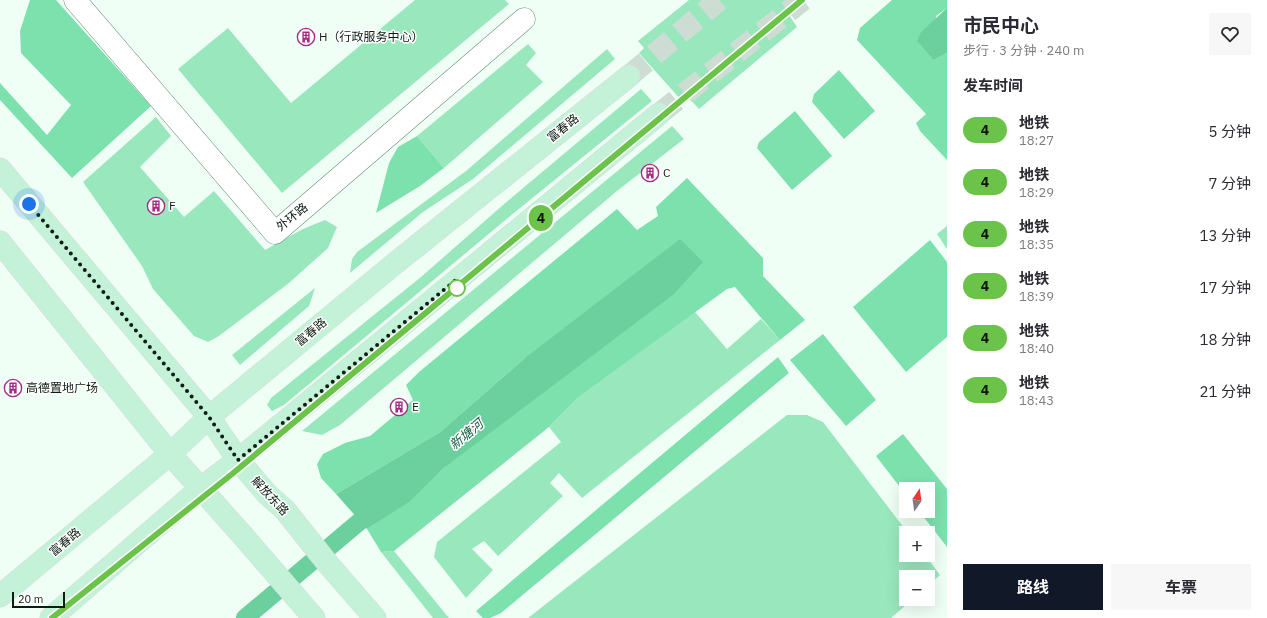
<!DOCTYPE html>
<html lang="zh">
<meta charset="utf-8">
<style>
:root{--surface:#fff;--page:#f7f7f7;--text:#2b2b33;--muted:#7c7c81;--accent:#111827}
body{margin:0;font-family:"IBM Plex Sans","Noto Sans SC",sans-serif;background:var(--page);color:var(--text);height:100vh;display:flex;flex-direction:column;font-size:15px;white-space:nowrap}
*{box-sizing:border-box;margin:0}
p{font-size:13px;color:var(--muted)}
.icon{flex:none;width:22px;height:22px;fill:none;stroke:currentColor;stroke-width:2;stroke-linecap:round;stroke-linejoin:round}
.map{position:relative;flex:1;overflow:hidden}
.side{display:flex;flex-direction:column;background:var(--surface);width:320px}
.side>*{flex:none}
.badge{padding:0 8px;border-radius:13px;font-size:14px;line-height:26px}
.needle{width:26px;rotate:13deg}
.fabs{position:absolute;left:899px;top:482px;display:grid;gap:8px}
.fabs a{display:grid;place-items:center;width:36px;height:36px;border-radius:0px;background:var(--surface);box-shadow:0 4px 16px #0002;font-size:20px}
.scale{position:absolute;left:12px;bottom:10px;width:53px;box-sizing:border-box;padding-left:4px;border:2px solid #0e1c14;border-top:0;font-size:11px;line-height:14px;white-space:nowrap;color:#0e1c14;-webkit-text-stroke:3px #fff;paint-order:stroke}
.you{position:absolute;width:20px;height:20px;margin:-10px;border:3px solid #fff;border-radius:50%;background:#1a73e8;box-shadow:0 0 0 6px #1a73e833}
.map>.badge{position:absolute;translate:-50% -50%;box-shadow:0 0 0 2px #fff}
h2{padding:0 16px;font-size:15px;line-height:36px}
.round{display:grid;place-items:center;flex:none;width:42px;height:42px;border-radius:0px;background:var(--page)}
.headline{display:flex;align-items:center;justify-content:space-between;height:68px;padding:0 16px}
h1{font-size:19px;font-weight:700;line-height:30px}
.primary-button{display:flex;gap:8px;margin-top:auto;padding:8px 16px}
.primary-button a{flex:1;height:46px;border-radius:0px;background:var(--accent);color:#fff;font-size:16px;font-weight:700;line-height:46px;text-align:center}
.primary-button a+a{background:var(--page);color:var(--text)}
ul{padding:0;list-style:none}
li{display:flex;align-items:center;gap:12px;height:52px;padding:0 16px}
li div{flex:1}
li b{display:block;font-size:15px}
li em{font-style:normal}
li .badge{min-width:44px;font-weight:700;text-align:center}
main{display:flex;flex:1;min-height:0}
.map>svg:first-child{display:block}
.green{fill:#99e7bd}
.forest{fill:#7de1ae}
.water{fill:#6cd09e}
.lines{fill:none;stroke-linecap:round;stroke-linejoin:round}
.canal{stroke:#6cd09e;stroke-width:18}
.major-tunnel{stroke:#ceddd4;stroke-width:22;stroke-dasharray:22 11;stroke-linecap:butt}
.minor-casing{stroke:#678b77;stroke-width:23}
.major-casing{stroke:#d8dbd9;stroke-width:23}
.minor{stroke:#fff;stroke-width:22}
.major{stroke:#c3f2d9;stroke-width:22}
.line-casing{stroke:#fff;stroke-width:9}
.line{stroke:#6bc349;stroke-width:6}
.walk{stroke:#0e1c14;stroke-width:4;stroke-dasharray:0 7.2}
.stop-dot{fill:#fff;stroke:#6bc349;stroke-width:2}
.labels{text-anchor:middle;stroke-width:3;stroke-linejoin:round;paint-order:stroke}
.poi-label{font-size:12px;fill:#0e1c14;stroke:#fff;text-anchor:start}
.street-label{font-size:12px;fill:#0e1c14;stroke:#fff}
.water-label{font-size:13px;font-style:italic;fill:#105e3e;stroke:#fff}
</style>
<main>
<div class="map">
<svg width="947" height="618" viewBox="0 0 947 618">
<rect width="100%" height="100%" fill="#f0fff6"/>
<!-- green -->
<path class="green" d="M415,0H505L509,4L282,193L178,69L228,28L291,103Z
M689,0H785L793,9L789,15L797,27L699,109L688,97L682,101L639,53L644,48L638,41Z
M528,44L536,53L526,65L543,82L444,168L417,136Z
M607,49L615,59L473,179L423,212L350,273L352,259L357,252L466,171Z
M641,89L652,101L509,217L284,405L272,411L267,405L271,398L421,277L503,205Z
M156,117L171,136L140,167L184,217L214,191L265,250L303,229L325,220L337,227L328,248L289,283L219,336L208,342L194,336L153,289L142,266L83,182Z
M672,126L684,139L617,191L340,425L322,435L302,431Z
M947,226V249L937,234Z
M315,288L309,306L240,365L232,355Z
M695,312L727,349L761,319L780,340L582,498L559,473L550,483L563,496L498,556L484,541L472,549L493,570L466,598L434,557L437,542L561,442L549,427L579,397Z
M787,415H807L823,422L908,533H906V555H925L940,575L928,586V577H906V599H913L891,618H528Z
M394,551L449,618H433L381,552Z"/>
<!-- forest -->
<path class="forest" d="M30,0H56L151,106L72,178L0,100V83L47,135L71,105L21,53L20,31Z
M892,0H947V8L936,16L934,60L947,53V160L920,131L916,123L926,114L857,40L860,28Z
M839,70L875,111L844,139L812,102L814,94Z
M795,111L832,156L792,190L757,148L759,142Z
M417,136L444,168L420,186L376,213L389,163L398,147Z
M687,178L763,258V276L805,320L780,340L735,287L727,289L579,397L549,427L394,551L381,552L367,529L409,501L445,467L525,358L440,432L336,494L321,478L317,464L323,454L345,443L370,436L413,400L406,385L419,372L617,209L637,230L658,216L656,207Z
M930,240L947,262V337L906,372L853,307Z
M823,334L876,400L846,426L790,360Z
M778,357L789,373L501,613L490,618H483L476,611Z
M903,434L947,489V547L919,511H928V489H906V495L876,456Z"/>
<!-- water -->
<path class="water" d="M947,8V53L934,60L917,41L921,32Z
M680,239L703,262L674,294L445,467L409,502L367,529L336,494L440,432L525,358Z"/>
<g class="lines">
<!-- canal -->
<path class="canal" d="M245,618L378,506"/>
<!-- major-tunnel -->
<path class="major-tunnel" d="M629,76L719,0
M659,114L803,0"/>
<defs>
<path id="minor" d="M75,0L275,233L524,19"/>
<path id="major" d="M0,169L209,417L238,460L267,494L285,510L328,564L375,618
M0,242L170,454L244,537L314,618
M0,596L170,454L209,417L393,265L629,76
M51,618L201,488L238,460L659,114"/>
</defs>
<!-- minor casing -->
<use href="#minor" class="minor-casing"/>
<!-- major casing -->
<use href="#major" class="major-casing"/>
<!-- minor -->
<use href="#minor" class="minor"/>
<!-- major -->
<use href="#major" class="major"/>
</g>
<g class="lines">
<defs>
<path id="line" d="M52,618L232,474L802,0"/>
</defs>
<!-- line casing -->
<use href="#line" class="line-casing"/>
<!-- line -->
<use href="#line" class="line"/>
<!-- walk -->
<path class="walk" d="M29,204L209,417L238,460L457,279V288"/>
</g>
<!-- icons -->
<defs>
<symbol id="building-ring" viewBox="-11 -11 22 22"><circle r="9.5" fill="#fff" stroke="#a32c85" stroke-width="1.5"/><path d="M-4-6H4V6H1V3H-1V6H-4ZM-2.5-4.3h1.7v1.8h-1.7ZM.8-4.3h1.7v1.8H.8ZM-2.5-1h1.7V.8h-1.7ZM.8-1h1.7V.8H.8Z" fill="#a32c85"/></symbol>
</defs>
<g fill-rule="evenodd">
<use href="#building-ring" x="296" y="27" width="20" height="20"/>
<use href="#building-ring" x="640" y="163" width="20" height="20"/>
<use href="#building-ring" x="146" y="196" width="20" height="20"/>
<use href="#building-ring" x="3" y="378" width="20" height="20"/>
<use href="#building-ring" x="389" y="397" width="20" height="20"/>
</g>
<!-- markers -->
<circle class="stop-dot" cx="457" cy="288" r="8"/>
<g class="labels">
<!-- poi labels -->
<g class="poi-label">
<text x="319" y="41">H（行政服务中心）</text>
<text x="663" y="177">C</text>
<text x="169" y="210">F</text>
<text x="26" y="392">高德置地广场</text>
<text x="412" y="411">E</text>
</g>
<!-- street labels -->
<g class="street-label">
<text transform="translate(563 128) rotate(-39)" y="4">富春路</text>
<text transform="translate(292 217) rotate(-39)" y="4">外环路</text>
<text transform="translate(311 332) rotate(-40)" y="4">富春路</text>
<text transform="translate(270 496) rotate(47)" y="4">解放东路</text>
<text transform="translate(65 542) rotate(-40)" y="4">富春路</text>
</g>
<!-- water labels -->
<g class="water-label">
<text transform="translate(466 434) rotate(-40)" y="5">新塘河</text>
</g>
</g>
</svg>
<div class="fabs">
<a><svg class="needle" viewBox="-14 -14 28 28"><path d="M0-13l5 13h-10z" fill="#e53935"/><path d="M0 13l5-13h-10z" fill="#7c7c81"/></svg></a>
<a>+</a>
<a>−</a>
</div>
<div class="scale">20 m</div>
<div class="you" style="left:29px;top:204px"></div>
<b class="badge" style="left:541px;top:218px;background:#6bc349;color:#111">4</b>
</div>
<section class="side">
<div class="headline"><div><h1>市民中心</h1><p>步行 · 3 分钟 · 240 m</p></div><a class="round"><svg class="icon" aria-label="heart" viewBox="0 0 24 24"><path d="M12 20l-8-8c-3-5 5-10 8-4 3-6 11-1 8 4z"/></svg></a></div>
<h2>发车时间</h2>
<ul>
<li><span class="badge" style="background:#6bc349;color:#111">4</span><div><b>地铁</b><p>18:27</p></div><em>5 分钟</em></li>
<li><span class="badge" style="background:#6bc349;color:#111">4</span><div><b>地铁</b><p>18:29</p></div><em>7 分钟</em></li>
<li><span class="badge" style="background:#6bc349;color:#111">4</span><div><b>地铁</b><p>18:35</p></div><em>13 分钟</em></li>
<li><span class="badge" style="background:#6bc349;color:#111">4</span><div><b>地铁</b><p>18:39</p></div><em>17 分钟</em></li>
<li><span class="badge" style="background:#6bc349;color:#111">4</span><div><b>地铁</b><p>18:40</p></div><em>18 分钟</em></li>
<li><span class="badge" style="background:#6bc349;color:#111">4</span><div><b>地铁</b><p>18:43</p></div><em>21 分钟</em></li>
</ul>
<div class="primary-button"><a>路线</a><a>车票</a></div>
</section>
</main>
